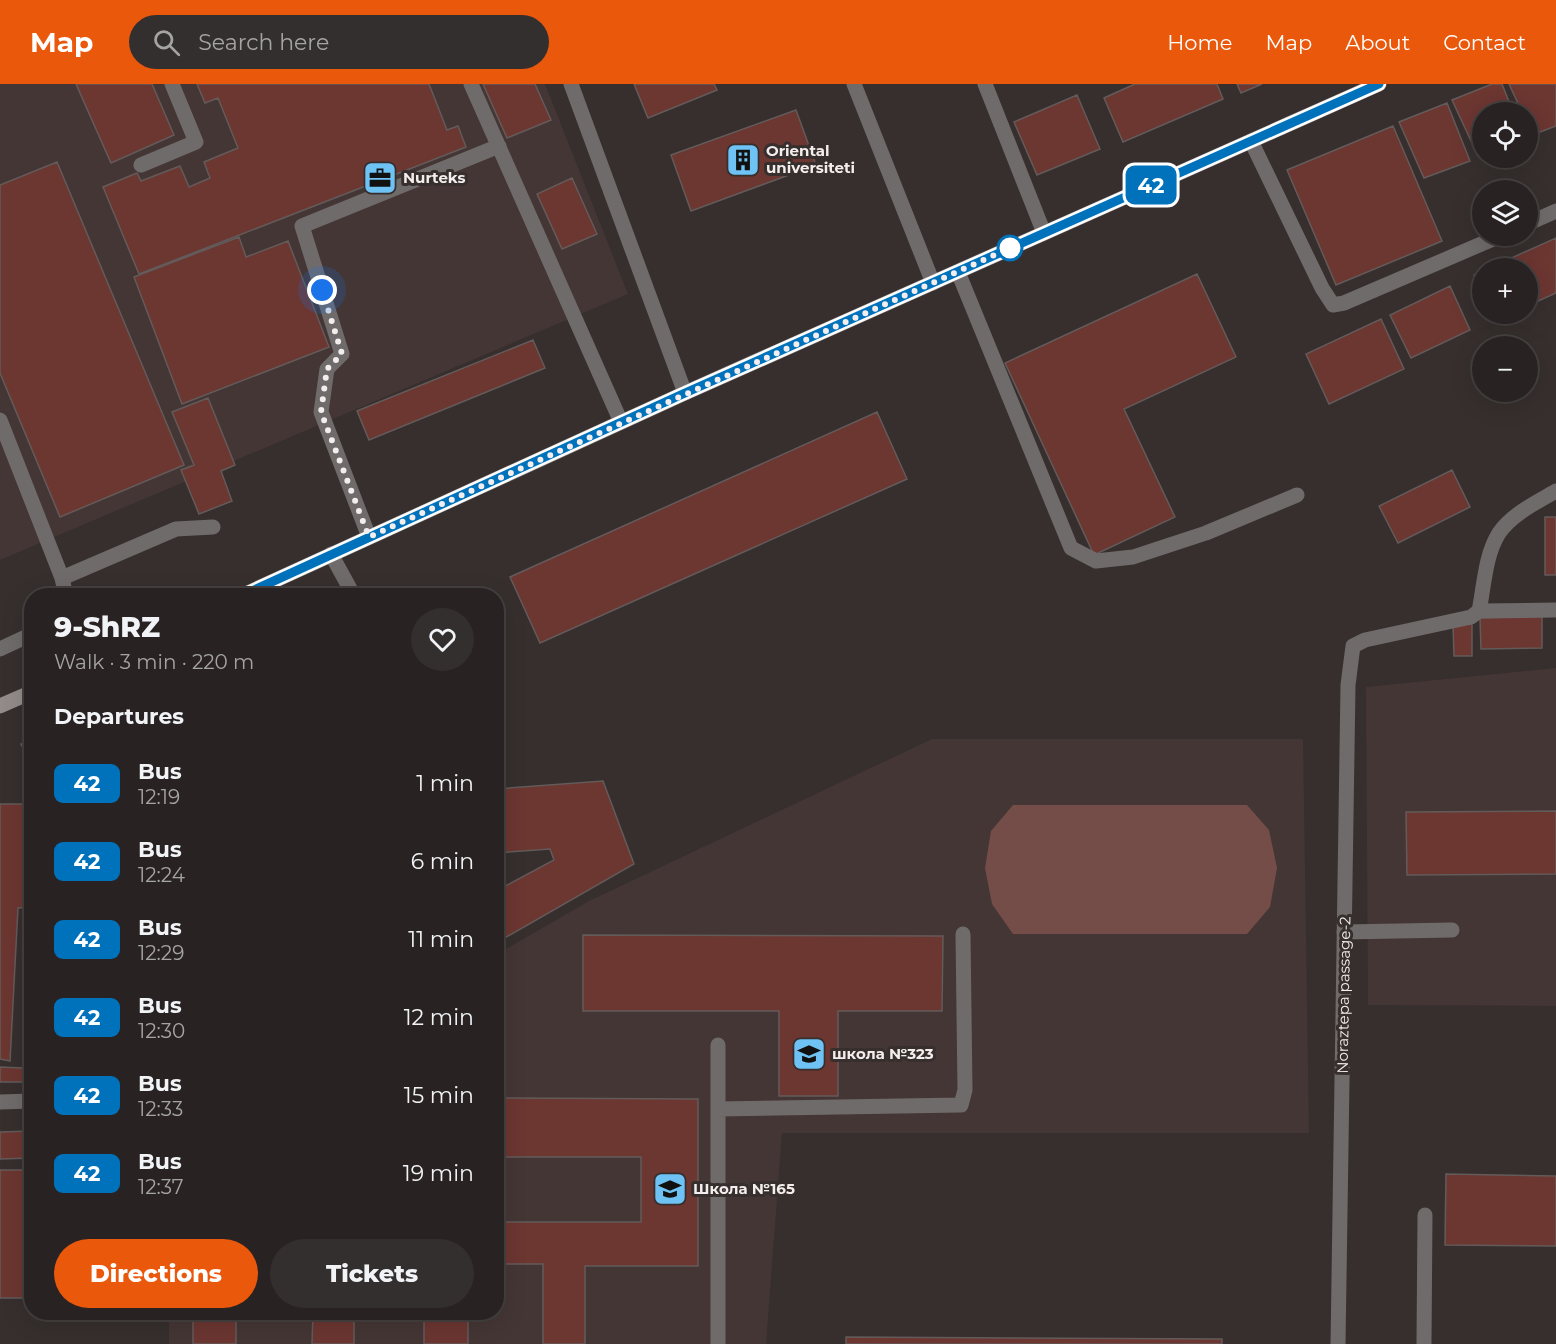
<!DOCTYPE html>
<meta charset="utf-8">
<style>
:root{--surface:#282322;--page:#342f2f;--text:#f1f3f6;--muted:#a5a4a5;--line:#444040;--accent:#ea580c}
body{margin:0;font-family:Montserrat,sans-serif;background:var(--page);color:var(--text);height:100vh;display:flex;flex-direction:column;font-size:22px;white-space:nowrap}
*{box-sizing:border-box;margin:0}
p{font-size:20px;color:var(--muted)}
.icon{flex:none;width:33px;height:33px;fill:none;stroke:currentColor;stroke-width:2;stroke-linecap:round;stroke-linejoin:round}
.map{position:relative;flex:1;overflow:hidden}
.sheet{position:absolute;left:24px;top:504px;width:480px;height:732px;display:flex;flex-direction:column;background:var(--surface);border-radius:24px;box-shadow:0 6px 24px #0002,0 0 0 2px var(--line)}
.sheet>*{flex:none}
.badge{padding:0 12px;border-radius:9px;font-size:21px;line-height:39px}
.controls{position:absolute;left:1472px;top:18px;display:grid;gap:12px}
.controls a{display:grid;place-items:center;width:66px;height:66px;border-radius:50%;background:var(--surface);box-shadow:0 6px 24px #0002,0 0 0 2px var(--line);font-size:30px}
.you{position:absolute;width:30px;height:30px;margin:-15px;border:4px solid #fff;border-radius:50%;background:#1a73e8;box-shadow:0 0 0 9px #1a73e833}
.map>.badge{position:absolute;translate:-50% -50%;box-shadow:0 0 0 3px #fff}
h2{padding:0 30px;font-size:22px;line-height:54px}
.round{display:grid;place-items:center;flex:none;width:63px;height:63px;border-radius:32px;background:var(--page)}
.summary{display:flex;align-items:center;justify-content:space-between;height:102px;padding:0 30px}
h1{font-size:28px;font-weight:800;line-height:45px}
.action{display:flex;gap:12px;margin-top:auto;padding:12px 30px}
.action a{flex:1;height:69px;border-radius:36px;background:var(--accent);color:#fff;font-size:24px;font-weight:800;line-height:69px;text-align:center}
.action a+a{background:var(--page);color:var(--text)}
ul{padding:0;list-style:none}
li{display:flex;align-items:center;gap:18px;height:78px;padding:0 30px}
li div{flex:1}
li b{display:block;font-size:22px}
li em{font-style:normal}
li .badge{min-width:66px;font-weight:700;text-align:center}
header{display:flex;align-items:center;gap:36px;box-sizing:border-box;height:84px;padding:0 30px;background:var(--accent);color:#fff}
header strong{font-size:28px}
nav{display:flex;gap:33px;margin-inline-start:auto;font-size:21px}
.search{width:420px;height:54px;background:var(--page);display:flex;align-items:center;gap:15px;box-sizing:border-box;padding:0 21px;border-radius:33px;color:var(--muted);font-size:22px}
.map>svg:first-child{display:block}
.built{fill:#443634}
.green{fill:#744d48}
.building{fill:#6c3631;stroke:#635b5a;stroke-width:1.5}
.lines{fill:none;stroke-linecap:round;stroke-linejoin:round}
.service{stroke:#6f6b6a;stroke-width:15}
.minor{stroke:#6f6b6a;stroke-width:15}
.secondary{stroke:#928b8a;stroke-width:15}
.line-casing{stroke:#fff;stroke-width:14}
.line{stroke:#0072bc;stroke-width:9}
.walk{stroke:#f3eeed;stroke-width:6;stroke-dasharray:0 10.8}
.stop-dot{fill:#fff;stroke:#0072bc;stroke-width:3}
.labels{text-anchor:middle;stroke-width:6;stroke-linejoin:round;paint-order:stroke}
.poi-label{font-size:15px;font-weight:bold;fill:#f3eeed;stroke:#362f2e;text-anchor:start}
.street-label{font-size:15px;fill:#f3eeed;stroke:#362f2e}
</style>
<header>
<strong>Map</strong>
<div class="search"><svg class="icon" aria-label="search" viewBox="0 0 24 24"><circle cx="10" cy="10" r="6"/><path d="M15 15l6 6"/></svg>Search here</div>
<nav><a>Home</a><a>Map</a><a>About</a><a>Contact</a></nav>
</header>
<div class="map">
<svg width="1556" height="1260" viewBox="0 0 1556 1260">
<rect width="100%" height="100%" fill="#362f2e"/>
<!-- built -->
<path class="built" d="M0,0H545L628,210L0,476Z
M1556,584V922L1368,921L1366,603Z
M932,655H1303L1309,1049H782L766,1260H169V1229L496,1228L497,870L589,817Z"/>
<!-- green -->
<path class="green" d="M1013,721H1247L1269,746L1277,784L1270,823L1247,850H1013L992,820L985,784L991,747Z"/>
<!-- building -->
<path class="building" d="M76,0H152L174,51L111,79Z
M197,0H429L447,46L458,42L466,63L139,190L103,103L137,89L141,97L180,82L189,103L210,94L204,78L238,64L218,14L205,19Z
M483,0H535L551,36L507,54Z
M634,0H714L717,6L648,34Z
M1135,0H1217L1223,15L1123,58L1104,14Z
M1237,0H1262L1241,9Z
M1492,0H1502L1513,28H1482V71L1478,72L1452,16Z
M1509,0H1556V42L1532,51L1527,39V28H1522Z
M1077,11L1100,65L1037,91L1014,38Z
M1447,19L1470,77L1424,94L1399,38Z
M796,26L816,81L691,127L671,71Z
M1393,42L1442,157L1336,201L1287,86Z
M57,78L184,381L60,433L0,289V101Z
M572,94L597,150L562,165L537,110Z
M239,153L246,173L288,157L329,263L182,320L134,193Z
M1556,154V209L1527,222V184H1489Z
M1482,188V210L1474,191Z
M1197,190L1236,273L1124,325L1175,433L1094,471L1005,279Z
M1450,202L1470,246L1411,274L1390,231Z
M1491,230H1510L1494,237Z
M1381,235L1404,285L1329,320L1306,270Z
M533,256L545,284L369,356L357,327Z
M208,314L235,381L221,387L232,417L199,430L181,386L194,381L172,328Z
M877,328L907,395L540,559L510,493Z
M1452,386L1470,423L1398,459L1379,422Z
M1545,433H1556V491H1545Z
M1542,532V564L1481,565L1480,534Z
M1472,540V572H1454L1453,541Z
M32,655V683L21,660Z
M603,697L634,780L496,859V807L554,776L550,765L496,769V705Z
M0,720H29L32,728V823L18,824L10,977L0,975Z
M1556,727V790L1407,791L1406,728Z
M583,851L943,852L942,927H838V1012H779V927H583Z
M0,983L23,984V998H0Z
M496,1014L698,1015V1182H585V1260H543V1180H496V1138H641V1073H496Z
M32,1047V1074L0,1075V1048Z
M0,1086H32V1214H0Z
M1446,1090L1556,1092V1162L1445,1161Z
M193,1228H236V1260H193Z
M313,1228H354V1260H312Z
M424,1228H468V1260H424Z
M846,1253L1222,1255V1260H846Z"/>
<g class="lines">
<!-- service -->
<path class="service" d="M471,0L621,338
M854,0L933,199
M141,81L196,58L172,0
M958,188L1071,464L1096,477L1133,473L1206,449L1297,411
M0,336L62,494L66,512
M369,453L321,328L327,285L342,270L302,142L499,62
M331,470L354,512
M62,494L176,445L213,443
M1479,527L1556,526
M0,565L32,550
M1344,848L1452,846
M0,1018L32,1017
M718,1025L961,1021L965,1006L963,850
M718,1260V961
M1424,1260L1425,1131"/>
<!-- minor -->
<path class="minor" d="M571,0L685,309
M985,0L1044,149
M1251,57L1322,204L1333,221L1344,219L1500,152
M1527,140L1556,127
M1338,1260L1348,601L1353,562L1365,556L1471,533L1479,527C1484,503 1485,471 1499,449C1512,430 1537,418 1556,407"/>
<!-- secondary -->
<path class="secondary" d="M241,512L685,309L1379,0
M0,622L32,608"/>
</g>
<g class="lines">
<defs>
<path id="line" d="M241,512L685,309L1379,0"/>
</defs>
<!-- line casing -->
<use href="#line" class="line-casing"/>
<!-- line -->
<use href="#line" class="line"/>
<!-- walk -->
<path class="walk" d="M322,206L342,270L327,285L321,328L369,453L1010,164"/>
</g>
<!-- icons -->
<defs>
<symbol id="building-square" viewBox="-11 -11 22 22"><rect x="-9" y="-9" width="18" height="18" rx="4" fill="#6fc2f4" stroke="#362f2e"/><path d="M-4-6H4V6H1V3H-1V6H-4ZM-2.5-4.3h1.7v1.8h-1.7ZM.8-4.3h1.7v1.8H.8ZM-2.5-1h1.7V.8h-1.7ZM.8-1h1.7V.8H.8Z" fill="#111"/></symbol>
<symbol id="office-square" viewBox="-11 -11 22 22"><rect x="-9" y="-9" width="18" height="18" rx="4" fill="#6fc2f4" stroke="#362f2e"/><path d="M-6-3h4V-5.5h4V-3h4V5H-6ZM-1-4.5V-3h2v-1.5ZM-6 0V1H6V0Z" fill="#111"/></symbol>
<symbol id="school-square" viewBox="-11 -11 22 22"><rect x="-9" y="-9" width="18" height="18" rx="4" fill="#6fc2f4" stroke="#362f2e"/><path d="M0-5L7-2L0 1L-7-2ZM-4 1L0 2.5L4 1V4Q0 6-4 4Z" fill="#111"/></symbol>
</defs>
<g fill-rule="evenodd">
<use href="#building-square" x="724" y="57" width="38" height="38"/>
<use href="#office-square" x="361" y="75" width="38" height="38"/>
<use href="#school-square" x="790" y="951" width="38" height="38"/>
<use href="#school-square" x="651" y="1086" width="38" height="38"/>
</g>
<!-- markers -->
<circle class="stop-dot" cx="1010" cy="164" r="12"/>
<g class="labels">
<!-- poi labels -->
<g class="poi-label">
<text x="766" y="72">Oriental<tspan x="766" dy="17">universiteti</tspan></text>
<text x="403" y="99">Nurteks</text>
<text x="832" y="975">школа №323</text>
<text x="693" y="1110">Школа №165</text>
</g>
<!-- street labels -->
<g class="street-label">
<text transform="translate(1344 911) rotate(-89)" y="5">Noraztepa passage-2</text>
</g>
</g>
</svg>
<div class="controls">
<a><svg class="icon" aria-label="locate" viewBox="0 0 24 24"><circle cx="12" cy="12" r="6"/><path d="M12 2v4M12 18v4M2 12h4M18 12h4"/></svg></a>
<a><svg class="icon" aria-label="layers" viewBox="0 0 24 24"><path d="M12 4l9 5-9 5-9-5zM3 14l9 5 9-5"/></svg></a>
<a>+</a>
<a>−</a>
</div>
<div class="you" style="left:322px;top:206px"></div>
<b class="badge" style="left:1151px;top:101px;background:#0072bc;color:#fff">42</b>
<section class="sheet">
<div class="summary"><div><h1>9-ShRZ</h1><p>Walk · 3 min · 220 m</p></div><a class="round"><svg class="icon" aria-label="heart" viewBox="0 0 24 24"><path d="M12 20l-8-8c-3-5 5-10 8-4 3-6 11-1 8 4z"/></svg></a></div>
<h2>Departures</h2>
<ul>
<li><span class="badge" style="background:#0072bc;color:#fff">42</span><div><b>Bus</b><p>12:19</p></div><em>1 min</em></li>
<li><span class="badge" style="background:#0072bc;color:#fff">42</span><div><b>Bus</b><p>12:24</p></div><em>6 min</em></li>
<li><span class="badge" style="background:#0072bc;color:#fff">42</span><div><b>Bus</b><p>12:29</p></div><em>11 min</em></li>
<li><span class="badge" style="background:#0072bc;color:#fff">42</span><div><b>Bus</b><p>12:30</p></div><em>12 min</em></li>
<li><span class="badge" style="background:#0072bc;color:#fff">42</span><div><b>Bus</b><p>12:33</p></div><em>15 min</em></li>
<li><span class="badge" style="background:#0072bc;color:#fff">42</span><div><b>Bus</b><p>12:37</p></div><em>19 min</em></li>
</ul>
<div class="action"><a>Directions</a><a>Tickets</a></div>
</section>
</div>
